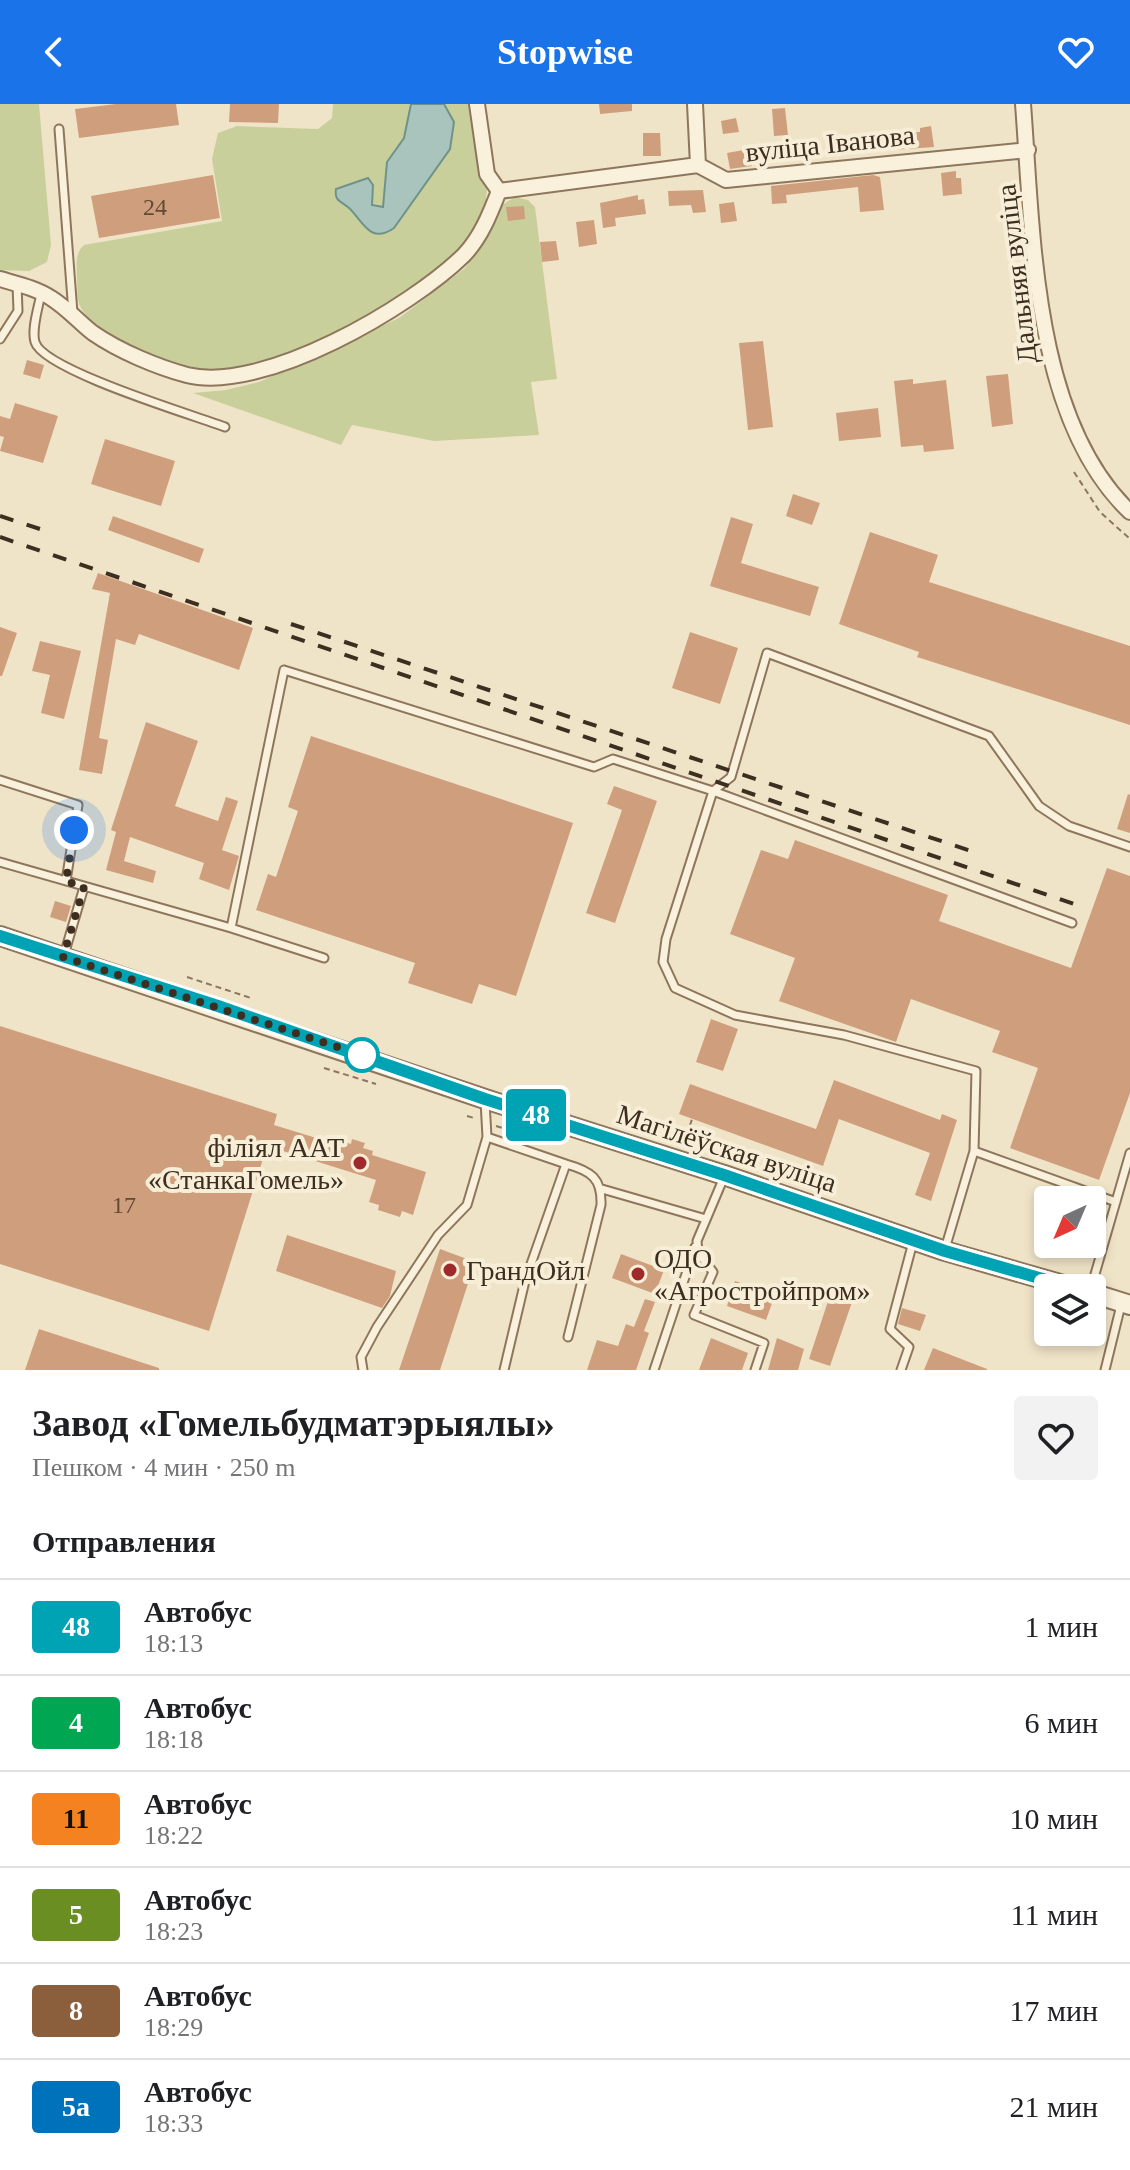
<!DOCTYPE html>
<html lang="ru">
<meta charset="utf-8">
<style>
:root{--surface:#fff;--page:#f2f2f2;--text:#202124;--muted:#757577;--line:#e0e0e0;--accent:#1a73e8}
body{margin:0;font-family:Georgia,serif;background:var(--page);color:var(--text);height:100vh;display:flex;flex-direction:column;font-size:30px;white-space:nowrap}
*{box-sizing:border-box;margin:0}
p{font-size:26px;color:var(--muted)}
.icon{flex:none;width:44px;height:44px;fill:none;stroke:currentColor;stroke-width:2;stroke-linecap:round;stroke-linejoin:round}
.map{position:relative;height:1266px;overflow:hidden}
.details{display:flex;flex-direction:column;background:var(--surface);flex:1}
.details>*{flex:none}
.badge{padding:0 16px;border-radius:6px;font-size:28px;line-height:52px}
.needle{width:52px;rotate:224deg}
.controls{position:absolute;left:1034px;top:1082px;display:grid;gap:16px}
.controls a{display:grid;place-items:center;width:72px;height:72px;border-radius:8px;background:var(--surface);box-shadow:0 4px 12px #0003;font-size:40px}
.you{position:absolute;width:40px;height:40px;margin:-20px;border:6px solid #fff;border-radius:50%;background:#1a73e8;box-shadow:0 0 0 12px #1a73e833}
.map>.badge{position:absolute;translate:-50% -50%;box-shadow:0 0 0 4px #fff}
h2{padding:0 32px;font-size:30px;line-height:72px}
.round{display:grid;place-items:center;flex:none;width:84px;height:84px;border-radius:8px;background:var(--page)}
.headline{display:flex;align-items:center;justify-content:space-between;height:136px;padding:0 32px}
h1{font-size:38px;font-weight:700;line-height:60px}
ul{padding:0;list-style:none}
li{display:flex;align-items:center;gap:24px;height:96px;padding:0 32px;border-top:2px solid var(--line)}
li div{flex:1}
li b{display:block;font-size:30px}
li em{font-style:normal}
li .badge{min-width:88px;font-weight:700;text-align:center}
header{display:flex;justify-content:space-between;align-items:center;height:104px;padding:0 32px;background:var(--accent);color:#fff;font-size:36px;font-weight:700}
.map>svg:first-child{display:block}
.green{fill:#c9cf9b}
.water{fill:#a9c4bc;stroke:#6f938a;stroke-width:2}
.building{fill:#cf9f7d}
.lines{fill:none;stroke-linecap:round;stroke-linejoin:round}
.service-casing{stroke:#8d765c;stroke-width:11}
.minor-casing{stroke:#8d765c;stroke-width:18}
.tertiary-casing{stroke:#8d765c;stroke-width:22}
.path{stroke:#8d765c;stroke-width:2;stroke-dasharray:6 4;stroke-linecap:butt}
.service{stroke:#faf1dc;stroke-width:7}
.minor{stroke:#faf1dc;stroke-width:14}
.tertiary{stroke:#faf1dc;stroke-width:18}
.rail{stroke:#3d2e20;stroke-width:4;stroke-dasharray:14 14;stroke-linecap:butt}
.line-casing{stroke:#fff;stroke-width:18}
.line{stroke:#00a3b4;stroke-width:12}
.walk{stroke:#3d2e20;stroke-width:8;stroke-dasharray:0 14.4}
.stop-dot{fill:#fff;stroke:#00a3b4;stroke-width:4}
.poi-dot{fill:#9e2a2b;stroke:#f7eed8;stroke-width:3}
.labels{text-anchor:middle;stroke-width:8;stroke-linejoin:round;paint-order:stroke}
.number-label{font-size:24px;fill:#624a37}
.street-label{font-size:28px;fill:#3d2e20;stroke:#f7eed8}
.poi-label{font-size:28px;fill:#3d2e20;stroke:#f7eed8;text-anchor:start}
</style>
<header><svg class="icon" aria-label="back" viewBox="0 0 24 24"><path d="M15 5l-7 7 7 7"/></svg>Stopwise<svg class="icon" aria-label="heart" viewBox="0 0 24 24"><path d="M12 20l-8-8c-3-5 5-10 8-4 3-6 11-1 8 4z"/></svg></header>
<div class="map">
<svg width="1130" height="1266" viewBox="0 0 1130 1266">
<rect width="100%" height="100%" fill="#f0e4c8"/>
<!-- green -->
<path class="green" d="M0,0H39L51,141L47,158L29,167L0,166Z
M333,0H473C478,32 494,77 483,108C459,177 281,272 210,266C178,263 97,234 81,204C76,196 78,184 77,175C77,162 74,150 84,141L222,117L212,55L218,29L237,22L318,25L332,14Z
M515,93L528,96L535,103L557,275L531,278L539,331L434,337L352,321L341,341L193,289L226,286L259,278L399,214L464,165L480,145L502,101Z"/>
<!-- water -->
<path class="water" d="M411,0H444L454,18L450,45L394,124C370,141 363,117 349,104C341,97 334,97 336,85L368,74L373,81L372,101L383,103L387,58L404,34Z"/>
<!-- building -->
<path class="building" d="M116,0H176L179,21L79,34L75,5Z
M230,0H279L278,19L229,18Z
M599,0H632V7L600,10Z
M785,4L788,31L774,32L772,5Z
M736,14L739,28L723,30L721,17Z
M931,22L934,43L893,46L892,29L920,28V24Z
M643,29H660L661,52H643Z
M749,45L752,62L730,65L727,49Z
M956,67V74H961L962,90L943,92L941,69Z
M213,71L220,114L99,134L91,92Z
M873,71L880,73L884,106L860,108L858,83L786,91L787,99L772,100L771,82Z
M703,86L706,108L693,109L691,101L669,102L668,87Z
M638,91V96L644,95L646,110L615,114L616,122L603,124L600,99Z
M734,98L737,117L721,119L719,100Z
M524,102L525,115L508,117L506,103Z
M594,116L597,140L579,143L576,118Z
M556,137L559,156L542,158L540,138Z
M763,237L773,323L748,326L739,239Z
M27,256L44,261L40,275L23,270Z
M1008,270L1013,320L992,323L986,272Z
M913,275V280L946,276L954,345L924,348L923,341L901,343L894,277Z
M15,299L58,312L43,359L0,347L4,333L0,332V312L10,315Z
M878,304L881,333L839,337L836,309Z
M105,335L175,357L161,402L91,380Z
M793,390L820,399L812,421L786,412Z
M113,412L204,445L199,459L108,426Z
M731,413L753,420L741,459L819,483L810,512L710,482Z
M870,428L938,451L929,478L1130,542V621L917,553L919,548L839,520Z
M98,469L253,524L239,566L139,530L135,541L116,535L99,634L108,636L102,670L79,666L110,489L92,485Z
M0,523L17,529L2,572H0Z
M690,528L738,544L720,600L672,584Z
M40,537L81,547L64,615L41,609L50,571L32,567Z
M146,618L198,637L175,702L218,717L226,693L238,697L222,746L239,752L229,786L199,775L204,759L130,733L124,757L156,767L153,779L106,766L116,728L111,726Z
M311,632L573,719L516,892L479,880L472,900L408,879L415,859L256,806L268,770L276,773L298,707L288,703Z
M614,682L657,697L615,819L586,809L622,706L607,700Z
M1128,690L1130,691V729L1117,725Z
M795,736L948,791L939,817L1071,864L1107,764L1130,772V989L1099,1076L1010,1044L1038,964L992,948L1000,927L911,895L896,938L779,897L795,854L730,830L761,746L788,755Z
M55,797L71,802L66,818L50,813Z
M711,915L738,925L723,967L696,958Z
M0,922L277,1010L274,1021L339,1041L341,1037L351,1040L352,1035L365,1039L363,1044L373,1047L372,1051L426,1068L413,1111L402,1107L400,1113L378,1106L379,1101L369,1098L376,1076L267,1042L209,1227L0,1160Z
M834,976L940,1016L942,1010L957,1016L931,1097L915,1091L930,1049L839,1015L823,1062L679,1010L690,980L816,1025Z
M287,1131L396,1167L390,1192L382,1204L276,1167Z
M440,1145L475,1158L440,1266H399Z
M621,1150L664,1166L655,1190L612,1174Z
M735,1177L775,1191L766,1216L727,1202Z
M830,1191L852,1198L830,1262L809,1255Z
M645,1195L655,1198L644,1227L649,1229L636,1266H587L597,1236L618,1242L626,1220L634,1223Z
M902,1204L926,1211L920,1227L898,1220Z
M39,1225L159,1264V1266H25Z
M711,1234L748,1249L742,1266H699Z
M777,1234L804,1245L798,1266H768Z
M933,1244L987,1265V1266H924Z"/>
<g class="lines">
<defs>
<path id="service" d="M59,25L73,209
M41,189C39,202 31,225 35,238C43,266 193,311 225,323
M0,235L18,207L17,180
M0,676L78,701L66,777
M0,758L231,824
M64,851L84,783
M324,854L231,824L284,566L594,663L613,655L713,687L731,673L767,549L989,632L1039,702L1069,722L1130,743
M485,997L487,1033L566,1060L525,1177L504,1266
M974,1047L976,967L844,931L735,911L675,884L663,858L666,835L713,687L1072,819
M566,1060C591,1067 602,1074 601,1101L568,1233
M724,1073L697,1137L698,1148L713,1168L694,1211L764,1239L755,1266
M602,1085L706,1115
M945,1145L974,1047L1116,1098
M1091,1184L1130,1049
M363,1266L361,1253L377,1223L438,1131L467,1101L487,1033
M654,1266L695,1143
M901,1266L909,1243L890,1225L913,1138
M1105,1266L1121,1201"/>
<path id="minor" d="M695,0L698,61
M1023,0C1033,128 1032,315 1130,408
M499,87L698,61L726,76L1028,46
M0,175C17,180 36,184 51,194C67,204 79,218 93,229C119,247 157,263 187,271C263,290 411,203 464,151C481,133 490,110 499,87L487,70L477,0"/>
<path id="tertiary" d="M0,832L485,995L724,1071L945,1147L1074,1184
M1092,1189L1130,1201"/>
</defs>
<!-- service casing -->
<use href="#service" class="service-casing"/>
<!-- minor casing -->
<use href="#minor" class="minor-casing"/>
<!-- tertiary casing -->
<use href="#tertiary" class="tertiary-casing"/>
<!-- path -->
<path class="path" d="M1074,368L1100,408L1130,435
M187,873L251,894
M324,964L376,980
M467,1012L474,1014
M496,1022L506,1025
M687,1031L692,1015"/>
<!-- service -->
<use href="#service" class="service"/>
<!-- minor -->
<use href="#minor" class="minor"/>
<!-- tertiary -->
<use href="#tertiary" class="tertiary"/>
<!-- rail -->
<path class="rail" d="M0,412L46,427
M0,433L1083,803
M291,520L977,749"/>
</g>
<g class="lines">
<defs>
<path id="line" d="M0,832L218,902L485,995L724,1071L945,1147L1074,1184"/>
</defs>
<!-- line casing -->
<use href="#line" class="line-casing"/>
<!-- line -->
<use href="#line" class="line"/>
<!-- walk -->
<path class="walk" d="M74,726L66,777L84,783L63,853L362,951"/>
</g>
<!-- markers -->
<circle class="stop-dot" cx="362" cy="951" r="16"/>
<g class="poi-dot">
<circle cx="360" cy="1059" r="8"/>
<circle cx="450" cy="1166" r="8"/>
<circle cx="638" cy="1170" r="8"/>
</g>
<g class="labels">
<!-- number labels -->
<g class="number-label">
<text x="155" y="111">24</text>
<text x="124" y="1109">17</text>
</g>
<!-- street labels -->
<g class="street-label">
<text transform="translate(830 39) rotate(-6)" y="10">вуліца Іванова</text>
<text transform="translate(1016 170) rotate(-97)" y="10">Дальняя вуліца</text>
<text transform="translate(727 1044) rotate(18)" y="10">Магілёўская вуліца</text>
</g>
<!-- poi labels -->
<g class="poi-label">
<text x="344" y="1053" text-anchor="end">філіял ААТ<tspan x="344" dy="32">«СтанкаГомель»</tspan></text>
<text x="654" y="1164">ОДО<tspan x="654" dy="32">«Агростройпром»</tspan></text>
<text x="466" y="1176">ГрандОйл</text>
</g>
</g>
</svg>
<div class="controls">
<a><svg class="needle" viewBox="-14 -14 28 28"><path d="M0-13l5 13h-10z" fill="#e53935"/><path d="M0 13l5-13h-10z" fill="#757577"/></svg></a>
<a><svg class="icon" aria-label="layers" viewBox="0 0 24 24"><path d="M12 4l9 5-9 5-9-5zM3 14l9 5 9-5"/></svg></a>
</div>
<div class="you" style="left:74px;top:726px"></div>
<b class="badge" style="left:536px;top:1011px;background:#00a3b4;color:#fff">48</b>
</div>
<section class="details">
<div class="headline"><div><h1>Завод «Гомельбудматэрыялы»</h1><p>Пешком · 4 мин · 250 m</p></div><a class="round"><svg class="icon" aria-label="heart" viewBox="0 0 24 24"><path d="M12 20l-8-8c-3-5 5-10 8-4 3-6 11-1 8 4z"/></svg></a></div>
<h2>Отправления</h2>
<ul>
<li><span class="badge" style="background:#00a3b4;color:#fff">48</span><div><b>Автобус</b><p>18:13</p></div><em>1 мин</em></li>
<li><span class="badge" style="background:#00a651;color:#fff">4</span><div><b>Автобус</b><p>18:18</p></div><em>6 мин</em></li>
<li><span class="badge" style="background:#f58220;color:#111">11</span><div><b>Автобус</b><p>18:22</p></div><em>10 мин</em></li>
<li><span class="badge" style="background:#6b8e23;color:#fff">5</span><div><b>Автобус</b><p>18:23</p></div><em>11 мин</em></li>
<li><span class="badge" style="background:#8b5e3c;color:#fff">8</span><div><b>Автобус</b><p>18:29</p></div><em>17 мин</em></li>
<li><span class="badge" style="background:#0072bc;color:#fff">5а</span><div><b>Автобус</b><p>18:33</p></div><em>21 мин</em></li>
</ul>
</section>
